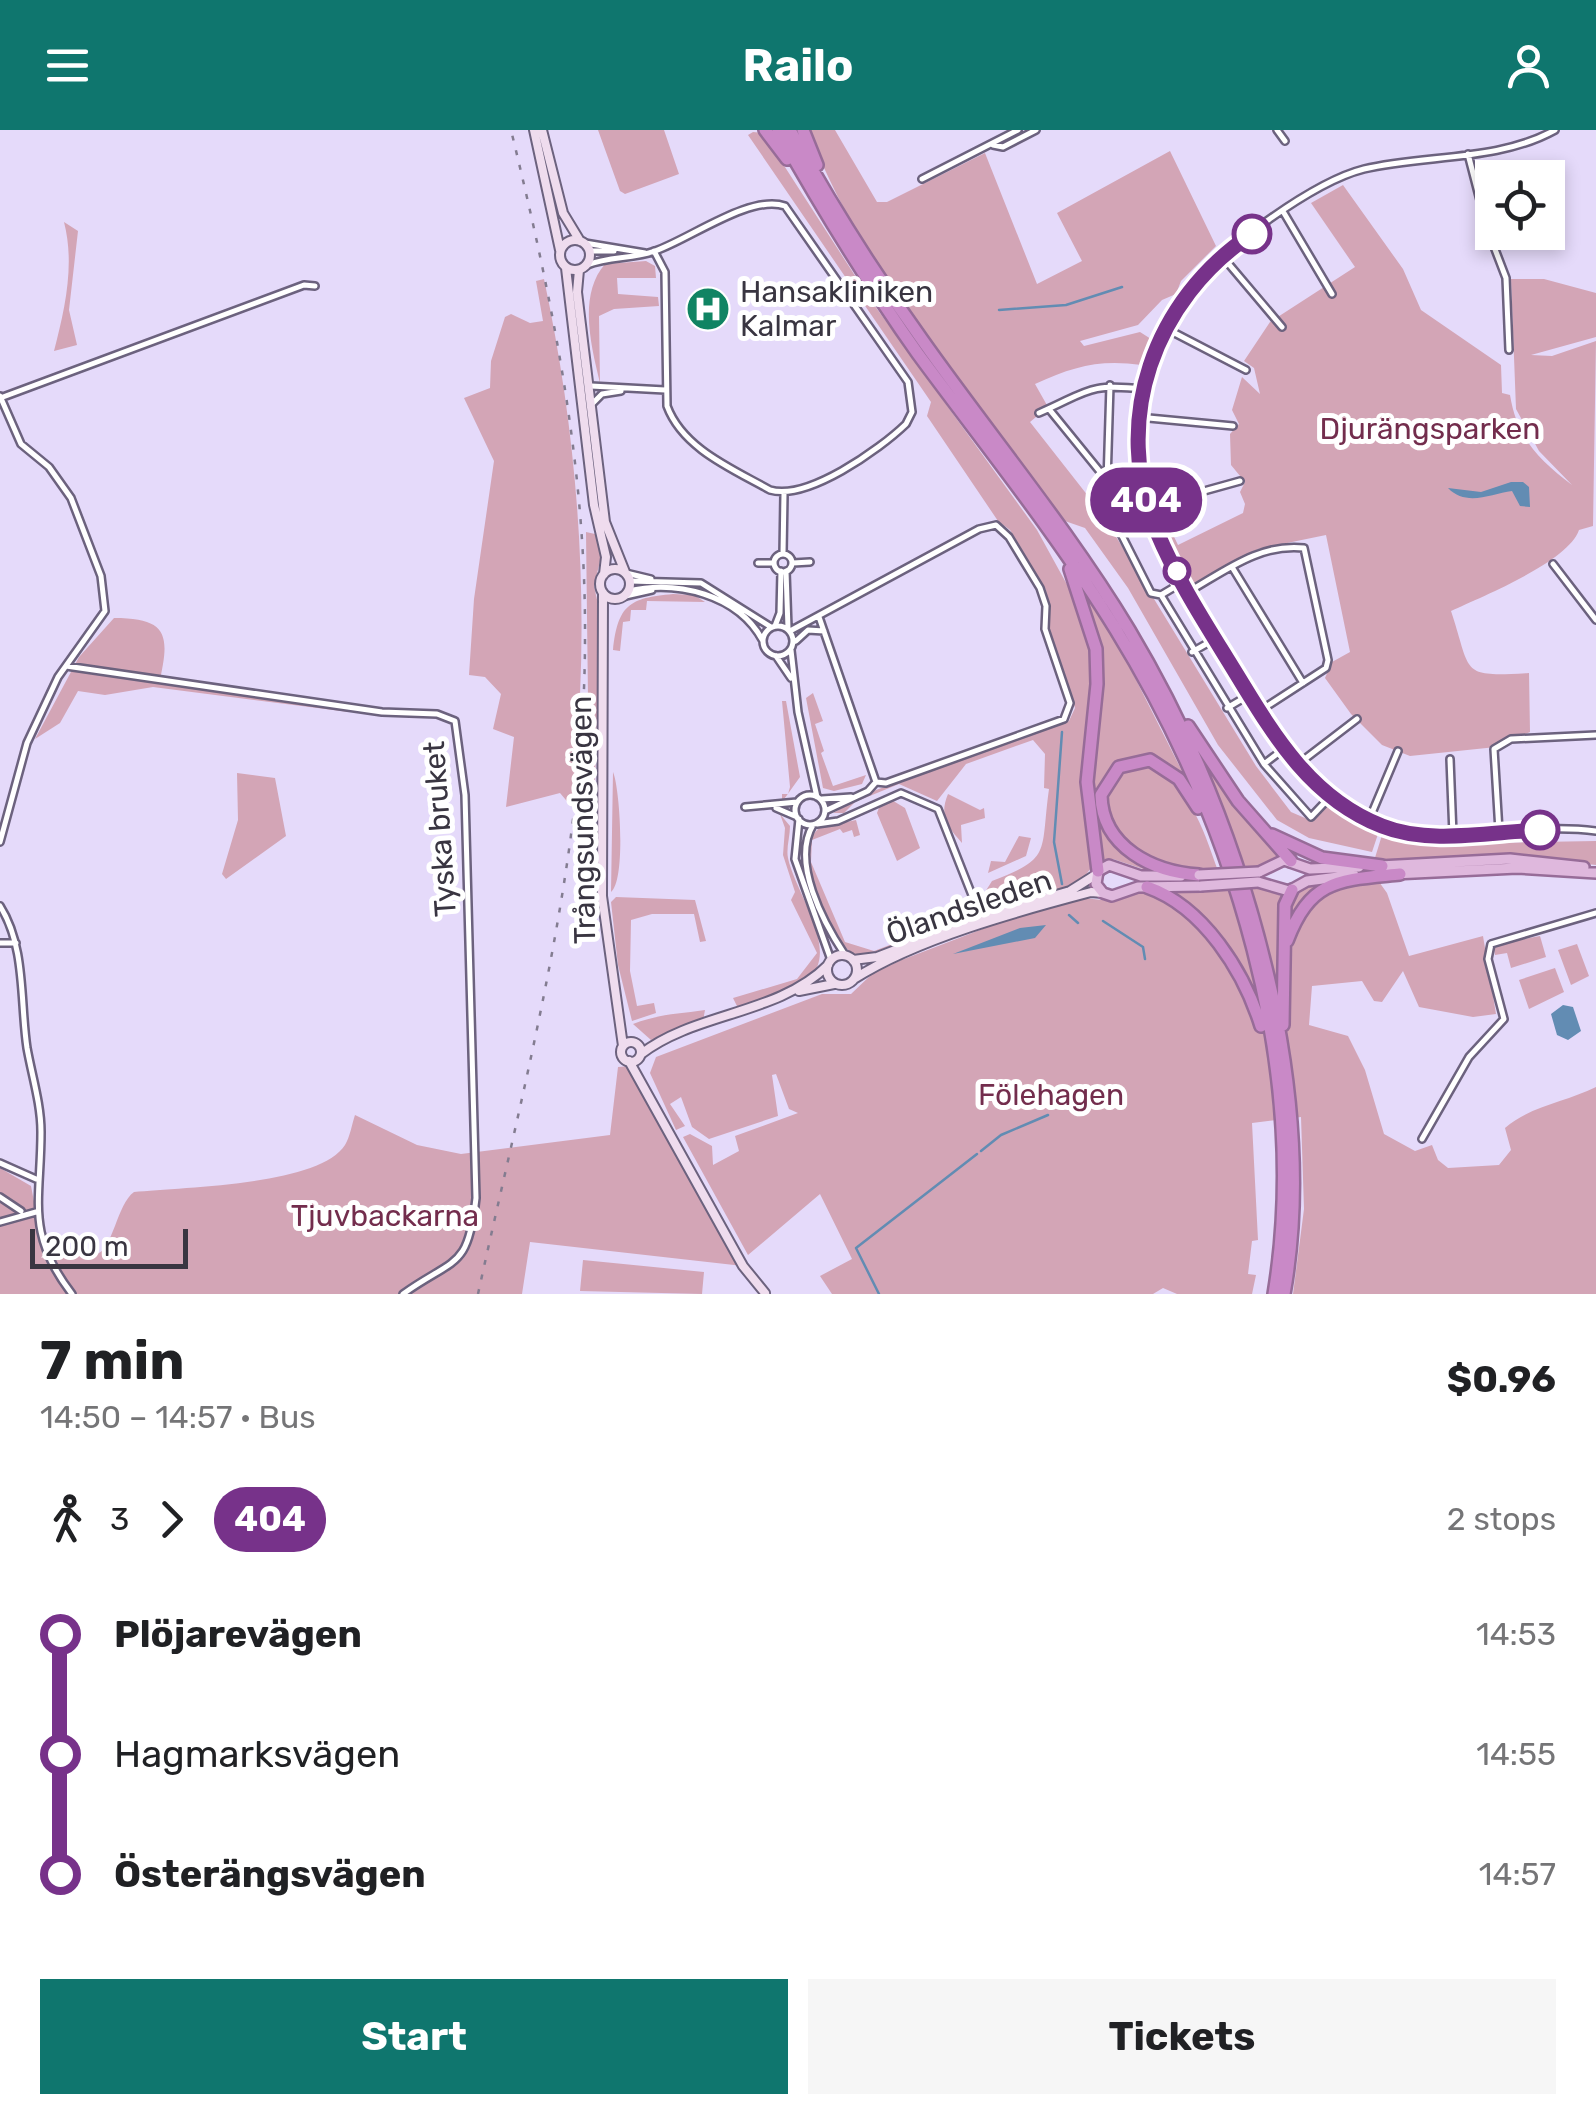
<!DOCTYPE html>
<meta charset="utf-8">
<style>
:root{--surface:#fff;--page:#f6f6f6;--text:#202124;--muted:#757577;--accent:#0f766e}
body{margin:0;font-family:Rubik,sans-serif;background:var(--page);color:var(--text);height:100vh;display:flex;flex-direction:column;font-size:38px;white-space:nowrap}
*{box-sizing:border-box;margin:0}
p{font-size:32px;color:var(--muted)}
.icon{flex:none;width:55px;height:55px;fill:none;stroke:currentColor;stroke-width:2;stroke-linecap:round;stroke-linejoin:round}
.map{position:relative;height:1164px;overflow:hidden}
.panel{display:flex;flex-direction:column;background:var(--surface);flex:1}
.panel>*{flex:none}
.badge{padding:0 20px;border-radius:32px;font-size:35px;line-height:65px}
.controls{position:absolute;left:1475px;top:30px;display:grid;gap:20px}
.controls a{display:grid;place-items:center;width:90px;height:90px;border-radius:0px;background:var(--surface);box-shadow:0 5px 15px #0003;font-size:50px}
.scale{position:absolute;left:30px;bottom:25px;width:158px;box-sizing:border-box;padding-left:10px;border:5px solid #393541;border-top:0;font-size:28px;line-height:35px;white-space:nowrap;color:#393541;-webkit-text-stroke:8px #fff;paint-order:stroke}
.map>.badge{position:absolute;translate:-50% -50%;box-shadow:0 0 0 5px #fff}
.legs{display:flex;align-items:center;gap:15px;height:110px;padding:0 40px;font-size:32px}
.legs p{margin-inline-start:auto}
.head{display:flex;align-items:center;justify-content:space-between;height:170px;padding:0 40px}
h1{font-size:55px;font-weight:700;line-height:75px}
.cta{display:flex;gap:20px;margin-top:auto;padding:20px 40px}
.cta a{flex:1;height:115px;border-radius:0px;background:var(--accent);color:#fff;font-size:40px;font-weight:700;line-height:115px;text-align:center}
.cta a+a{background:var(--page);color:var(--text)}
ul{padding:0 40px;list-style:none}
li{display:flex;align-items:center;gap:35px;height:120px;font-size:38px}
li i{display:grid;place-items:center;width:15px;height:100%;margin:0 12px;background:currentColor}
li i::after{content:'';width:25px;height:25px;margin:-12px;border:8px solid;border-radius:50%;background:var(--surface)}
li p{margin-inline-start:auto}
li:first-child i{background:linear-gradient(#0000 50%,currentColor 0)}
li:last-child i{background:linear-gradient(currentColor 50%,#0000 0)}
header{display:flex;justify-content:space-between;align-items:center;height:130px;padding:0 40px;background:var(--accent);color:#fff;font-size:45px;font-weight:700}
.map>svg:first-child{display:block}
.green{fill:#d3a5b6}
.water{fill:#628cb3}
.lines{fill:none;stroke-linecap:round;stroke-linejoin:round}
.stream{stroke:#628cb3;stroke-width:2.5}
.street-casing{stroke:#6c627e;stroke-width:10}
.secondary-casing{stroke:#6c627e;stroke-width:12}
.primary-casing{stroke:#976c98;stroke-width:14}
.highway-casing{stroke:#976c98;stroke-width:16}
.street{stroke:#fff;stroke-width:5}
.secondary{stroke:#efdcee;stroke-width:8}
.primary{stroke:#dfb8dd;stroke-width:9}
.highway{stroke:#c989c7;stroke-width:11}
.rail{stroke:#837c90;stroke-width:2.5;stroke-dasharray:5 10;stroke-linecap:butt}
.primary-bridge-casing{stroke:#976c98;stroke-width:14;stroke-linecap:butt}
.primary-bridge{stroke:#dfb8dd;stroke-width:9}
.line-1-casing{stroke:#fff;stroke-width:22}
.line-1{stroke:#77328a;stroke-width:15}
.stop-1-dot{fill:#fff;stroke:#77328a;stroke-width:5}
.labels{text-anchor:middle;stroke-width:10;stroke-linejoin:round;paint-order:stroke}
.poi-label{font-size:30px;fill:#393541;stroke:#fff;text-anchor:start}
.park-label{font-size:30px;fill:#732d4d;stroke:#fff}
.street-label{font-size:30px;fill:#393541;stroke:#fff}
</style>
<header><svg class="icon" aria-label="menu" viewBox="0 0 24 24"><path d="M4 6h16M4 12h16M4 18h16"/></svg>Railo<svg class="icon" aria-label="person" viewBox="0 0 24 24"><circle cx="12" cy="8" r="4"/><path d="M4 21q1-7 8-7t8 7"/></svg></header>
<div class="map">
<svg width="1596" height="1164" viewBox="0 0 1596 1164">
<rect width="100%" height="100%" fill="#e5dafa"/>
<!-- green -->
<path class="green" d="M598,0H664L679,44L625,64L620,61Z
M808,0H835L877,72H887L985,23L1037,154L1082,131L1057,83L1170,21L1216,116L1181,151L1176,164L1162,170L1138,195L1080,211L1084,216L1140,202L1151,209L1142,235C1100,229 1074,236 1035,254L1048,277L1030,292L1103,385L1098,390L1104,387L1256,636L1291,682L1312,691L1327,676L1378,704L1372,722L1309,708L1277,690L1218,615L1128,458L1085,398L1062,390C969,269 864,144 808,0Z
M753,2L763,3L872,172L1037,400L1081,480L1093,540L1083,644L1094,731C1084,764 1020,773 991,779L980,770L992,751C1053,728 1040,723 1049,659L1044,658L1045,624L1033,610L966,634L937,671L899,654L855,672L844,683H833L876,660L1069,591L1075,578L1049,501L1046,460L1010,400L998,391L927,286L931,272L748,5Z
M1343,55L1403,139L1421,180L1501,235L1502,263L1510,265C1517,308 1538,329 1572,355L1539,321L1516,279L1511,149H1544L1596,163V207L1531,225L1552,226L1596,211L1593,396L1579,400C1568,432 1483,466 1451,481C1472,544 1459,547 1529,543L1530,602L1496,617L1410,626L1382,615L1351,584L1325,548L1332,532L1350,522L1326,405L1258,419L1195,453L1187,449L1160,397L1157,382L1161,380L1178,415L1243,383L1245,374L1240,362L1245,352L1231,335L1230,304L1239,294L1232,280L1242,247L1260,264L1254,238L1244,231L1270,192L1355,137L1311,73Z
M64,92L78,101L69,180L77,215L54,221C65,179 75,134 64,92Z
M646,131L655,136L656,148H617L618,164L658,167L659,176L614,179L599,186L600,253C591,216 578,165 605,134Z
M544,149C581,322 592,499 571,676L560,663L506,677L514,607L493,599L501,564L485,547L469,545L474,469L494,331L464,268L490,258L491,231L505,187L511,184L530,193L543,191L536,151Z
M586,402L595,404L601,427L594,456L600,483L593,721L587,709L578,711L575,719L588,569Z
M1082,458L1124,526L1190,657C1166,624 1127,611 1101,651L1100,684L1152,742L1113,729L1103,730L1091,658L1096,502Z
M673,464L694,465L705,472L647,471L646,480H631L630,491L623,492L620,521L613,520C618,475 629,468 673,464Z
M114,488C169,488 170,506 159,554L350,578L349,582L153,557L105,565L78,561L60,593L35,609L79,527Z
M813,563L823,591L815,594L824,621L821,623L833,656L866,645L862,654L834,661L823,658L806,568Z
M782,571H786L800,647L782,672V664H788L790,657Z
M1194,612L1279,725L1263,736L1244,739Z
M1145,633C1191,660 1201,692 1218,741C1167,742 1112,723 1106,666L1115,645Z
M613,642C620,658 626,750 611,762Z
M237,643L275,648L286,706L226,749L222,744L238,690Z
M948,664L980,680L984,678L985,688L961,695L962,713C947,696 939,686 948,664Z
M890,669L905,678L920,718L897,731L877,683L880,675Z
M780,684L790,696C790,707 786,718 788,728C795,763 844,825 805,851L738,878L733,868L797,849L817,823L791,770L795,762L783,725L785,698Z
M856,690L860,705L854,707L852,700L843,703L840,699L812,710L811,732L845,812L874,821L937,797L966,772L972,785C956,797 872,832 854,824C836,816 807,745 807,726C806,715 811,706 819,698Z
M1382,705L1435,714L1596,711V735L1502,725L1374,731Z
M1019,706L1031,708L1026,726L988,743L991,731L1005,732Z
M1377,749L1387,763L1409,826L1483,806L1496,884L1473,887L1419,877L1403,841L1382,872L1374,871L1362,851L1312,856L1309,895L1348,906L1365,940L1384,1004L1415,1021L1432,1015L1438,1030L1448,1038L1499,1035L1511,1020L1505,998C1530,976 1566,972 1596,957V1164H1293L1304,1079L1301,987L1252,993L1258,1110L1252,1111L1248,1144L1256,1145L1252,1164H1177L1163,1158L1153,1164H832L820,1146L852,1129L820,1064L748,1125L683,1007L690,1004L712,1016L713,1035L739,1021L735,1006L798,983L789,979L776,944L772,945L778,986L709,1009L692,997L681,967L670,974L685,996L676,1000L650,943L656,927L822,864H851L872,844L899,831L1006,790L1083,768L1112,771L1140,761L1260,756L1281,766H1295L1310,754Z
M616,767L695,770L706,811L700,812L694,784H652L631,790L630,841L637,876L654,873L656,883L632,891L618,835L611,772Z
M1540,806L1546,827L1511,838L1507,823L1495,825L1493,815Z
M1577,814L1589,846L1571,855L1558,820Z
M1555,838L1564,862L1529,879L1519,850Z
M705,880L703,891L651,910L633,894C659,884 678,884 705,880Z
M631,936L743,1136L530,1112L522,1164H75L55,1130V1124C67,1124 85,1127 97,1124C113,1119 117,1074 134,1062C179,1057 319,1056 345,1015C350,1007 352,994 355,985L417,1015L461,1024L610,1005L618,937Z
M0,1038L31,1056L44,1123L68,1164H0Z
M583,1130L704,1142L702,1164L580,1161Z"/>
<!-- water -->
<path class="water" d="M1511,352H1523L1529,357L1530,377L1520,376L1512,361C1491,364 1466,377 1448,358L1481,362Z
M1046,795L1035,808L953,824L1020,798Z
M1563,875L1573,877L1581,901L1568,910L1557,905L1551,884Z"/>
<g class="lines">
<!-- stream -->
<path class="stream" d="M999,180L1066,175L1122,157
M1062,602L1054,712L1062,754
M1069,785L1078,793
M1103,791L1143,817L1145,829
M981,1021L1001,1005L1048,985
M879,1164L856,1118L977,1024"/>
<defs>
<path id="street" d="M1277,0L1285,11
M1555,0C1497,32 1426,24 1364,39C1320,50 1257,97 1222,125C1195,148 1174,177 1160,209C1103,334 1169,433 1233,538C1265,590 1297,650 1351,682C1428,725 1514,690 1596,701
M993,15L1003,17L1036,0
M1468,24L1488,101L1506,148L1509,220
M922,49L1018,0
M1284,83L1332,164
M585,113L645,123
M589,121H614
M1222,126L1282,197
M587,135C609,126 633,129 655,121C690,109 750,64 785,76L908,252L912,282L906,294C879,320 807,371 770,360C733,339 683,319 667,276L665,142L654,121
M1165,198L1246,240
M591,256L665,260
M0,266L21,314L49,337L71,368L101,446L105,481L58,547L27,613L0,712
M3,267L304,155L315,156
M593,273L602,264L621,261
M1049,279L1132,381
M1039,283C1088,262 1086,253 1143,259
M1138,287L1233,296
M1107,352L1110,255
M783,424L784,364
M774 433a9 9 0 1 1 18 0a9 9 0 1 1-18 0Z
M758,433H774
M793,433L810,432
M1553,434L1596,490
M1232,437L1303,553
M786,441L788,498
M626,443L651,449
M630,451L701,453L771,497
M1183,452L1161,465L1264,634L1311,687L1329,668
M628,461C677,450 738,464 763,511
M1188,462C1225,441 1260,413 1304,418L1328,530L1326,538L1261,580
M1161,465L1151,463L1116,394L1132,381L1240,351
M621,467L652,460
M819,487L876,652
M763 511a15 15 0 1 1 30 0a15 15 0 1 1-30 0Z
M775,496L780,483L781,441
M790,501L979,399L996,395L1009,407L1040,458L1046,476L1045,499L1070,573L1064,589L886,653L876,652L868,661L825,681
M796,511L808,500L824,501
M791,520L798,582L817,667
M1192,522L1215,509
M776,526L791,548
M66,536L382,582L437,584L455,591L465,665L476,1068C468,1140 455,1127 403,1164
M1227,578L1249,565
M1450,629L1453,705
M1264,634L1285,618
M1297,635L1357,589
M795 680a15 15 0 1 1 30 0a15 15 0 1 1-30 0Z
M822,669L851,667
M745,677L797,672
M776,678L797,687
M799,689L795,729L831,830
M1369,690L1398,621
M817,694L838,691L901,663L938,679L981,788
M813,695C791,732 823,792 845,825
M1499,701L1494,619L1511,609L1596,605
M0,776C26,817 20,872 27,918C32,946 41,974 41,1002C41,1071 25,1103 72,1164
M0,813H16
M1422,1009L1469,927L1504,889L1488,829L1491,814L1596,783
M0,1033L36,1049
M0,1067L21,1081
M0,1092L36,1082"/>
<path id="secondary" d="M534,0L560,120
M542,0L563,83L580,111
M560 125a15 15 0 1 1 30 0a15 15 0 1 1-30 0Z
M566,138L594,375L606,427L604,444
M579,140L577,162L605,392L625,442
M600 454a15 15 0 1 1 30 0a15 15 0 1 1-30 0Z
M603,463L602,766L623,916
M827 840a15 15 0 1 1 30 0a15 15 0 1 1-30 0Z
M853,830L877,827L981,787L1070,761L1097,744
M854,849C916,809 1019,781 1091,762L1103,763
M799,861L834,854
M621 922a10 10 0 1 1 20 0a10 10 0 1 1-20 0Z
M641,924C695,882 778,885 828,835
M629,931L743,1136L765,1163"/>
<path id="primary" d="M1380,736L1510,729L1584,737
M1259,742L1284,730L1310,739L1359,737
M1394,744L1517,738L1596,743
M1181,746H1141L1109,735L1098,741L1096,754L1103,763L1112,766L1138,757L1201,756
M1258,752L1289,761L1307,751L1354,745"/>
<path id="highway" d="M765,0L787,29
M778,0C821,77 867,152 918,224C985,315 1057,404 1116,500C1234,692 1311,939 1274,1164
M790,0C830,73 874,143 923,211C991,307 1068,399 1129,500C1196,612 1244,736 1272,864C1293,963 1302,1064 1284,1164
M803,0L817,35
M1070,439L1096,519L1097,554L1087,652L1098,741
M1188,596L1238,671L1291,731
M1198,678L1179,649L1150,630L1119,637L1101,665C1102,718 1154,742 1199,745
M1272,705L1322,728L1382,736
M1147,757C1204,777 1244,842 1261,896
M1287,811C1311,748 1340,750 1400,744
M1283,895L1285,775L1292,760"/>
</defs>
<!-- street casing -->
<use href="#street" class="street-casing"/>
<!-- secondary casing -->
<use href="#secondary" class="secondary-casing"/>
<!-- primary casing -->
<use href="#primary" class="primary-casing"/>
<!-- highway casing -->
<use href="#highway" class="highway-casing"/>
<!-- street -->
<use href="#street" class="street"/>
<!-- secondary -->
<use href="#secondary" class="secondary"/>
<!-- primary -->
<use href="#primary" class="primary"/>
<!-- highway -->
<use href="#highway" class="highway"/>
<!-- rail -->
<path class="rail" d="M478,1164C525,948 585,730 585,508C586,333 552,169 511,0"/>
<defs>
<path id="primary-bridge" d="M1199,745L1259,742
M1201,756L1258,752"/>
</defs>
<!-- primary-bridge casing -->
<use href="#primary-bridge" class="primary-bridge-casing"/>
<!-- primary-bridge -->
<use href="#primary-bridge" class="primary-bridge"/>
</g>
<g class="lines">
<defs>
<path id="line-1" d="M1252,104C1154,169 1110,291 1157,402C1177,450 1207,496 1234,540C1273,604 1310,668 1382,696C1429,715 1490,702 1540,700"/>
</defs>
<!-- line-1 casing -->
<use href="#line-1" class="line-1-casing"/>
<!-- line-1 -->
<use href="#line-1" class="line-1"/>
</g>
<!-- icons -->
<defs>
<symbol id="hospital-disc" viewBox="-11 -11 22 22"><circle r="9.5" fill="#108463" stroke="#fff"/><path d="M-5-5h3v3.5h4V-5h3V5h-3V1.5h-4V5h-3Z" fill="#fff"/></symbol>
</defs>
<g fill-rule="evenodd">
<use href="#hospital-disc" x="683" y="154" width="50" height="50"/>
</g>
<!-- markers -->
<g class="stop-1-dot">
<circle cx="1252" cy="104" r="18"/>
<circle cx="1177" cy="441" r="12"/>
<circle cx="1540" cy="700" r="18"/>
</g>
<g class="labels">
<!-- poi labels -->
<g class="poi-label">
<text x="740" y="172">Hansakliniken<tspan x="740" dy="34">Kalmar</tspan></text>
</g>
<!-- park labels -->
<g class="park-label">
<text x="1430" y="309">Djurängsparken</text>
<text x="1051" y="975">Fölehagen</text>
<text x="385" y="1096">Tjuvbackarna</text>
</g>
<!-- street labels -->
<g class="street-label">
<text transform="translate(583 690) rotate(-91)" y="10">Trångsundsvägen</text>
<text transform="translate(440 699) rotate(-94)" y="10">Tyska bruket</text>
<text transform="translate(969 777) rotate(-19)" y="10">Ölandsleden</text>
</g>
</g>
</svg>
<div class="controls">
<a><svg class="icon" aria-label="locate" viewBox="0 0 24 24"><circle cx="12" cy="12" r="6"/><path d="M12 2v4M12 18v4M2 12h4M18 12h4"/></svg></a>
</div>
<div class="scale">200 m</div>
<b class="badge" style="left:1146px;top:370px;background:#77328a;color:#fff">404</b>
</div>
<section class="panel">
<div class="head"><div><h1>7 min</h1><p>14:50 – 14:57 · Bus</p></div><b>$0.96</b></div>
<div class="legs"><svg class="icon" aria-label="walk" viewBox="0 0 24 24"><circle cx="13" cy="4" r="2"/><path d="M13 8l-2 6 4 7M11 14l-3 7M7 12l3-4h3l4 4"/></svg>3<svg class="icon" aria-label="forward" viewBox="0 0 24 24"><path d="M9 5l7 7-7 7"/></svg><b class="badge" style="background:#77328a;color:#fff">404</b><p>2 stops</p></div>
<ul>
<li><i style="color:#77328a"></i><b>Plöjarevägen</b><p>14:53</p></li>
<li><i style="color:#77328a"></i><span>Hagmarksvägen</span><p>14:55</p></li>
<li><i style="color:#77328a"></i><b>Österängsvägen</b><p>14:57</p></li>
</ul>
<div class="cta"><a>Start</a><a>Tickets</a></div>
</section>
